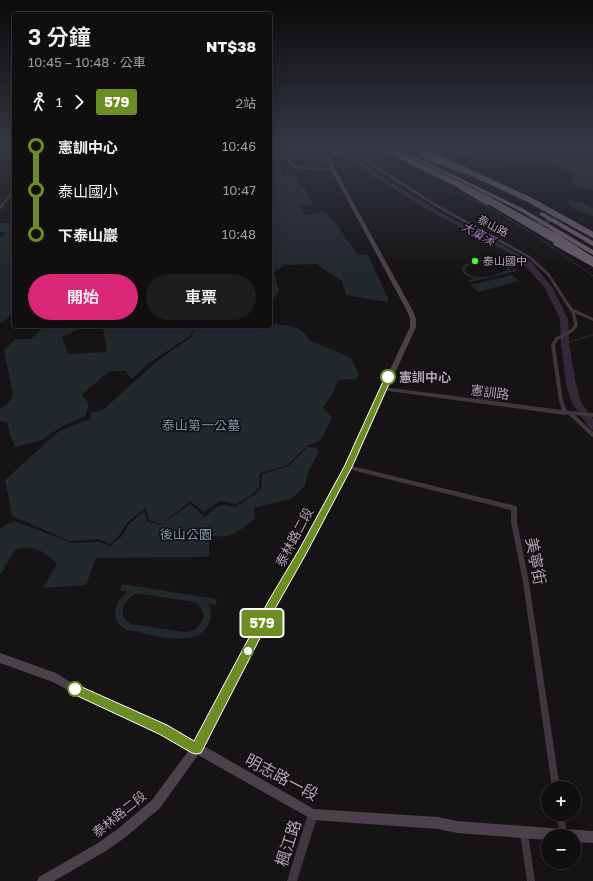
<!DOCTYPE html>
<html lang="zh-TW">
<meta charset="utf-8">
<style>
:root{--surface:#100e0f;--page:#1e1c1d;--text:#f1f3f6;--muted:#9c9c9e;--line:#302e2f;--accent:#db2777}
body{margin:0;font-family:"Golos Text","Noto Sans TC",sans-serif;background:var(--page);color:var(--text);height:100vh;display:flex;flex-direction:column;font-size:15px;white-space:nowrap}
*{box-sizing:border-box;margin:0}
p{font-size:13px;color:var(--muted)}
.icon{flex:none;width:22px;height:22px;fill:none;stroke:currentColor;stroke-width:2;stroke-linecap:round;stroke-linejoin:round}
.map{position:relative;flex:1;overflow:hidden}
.drawer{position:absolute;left:12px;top:12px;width:260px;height:316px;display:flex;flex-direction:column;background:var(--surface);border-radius:4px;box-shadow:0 4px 16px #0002,0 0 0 1px var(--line)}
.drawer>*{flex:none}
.badge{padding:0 8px;border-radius:3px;font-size:14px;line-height:26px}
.fabs{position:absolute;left:541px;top:781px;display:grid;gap:8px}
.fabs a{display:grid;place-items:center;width:40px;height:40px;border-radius:50%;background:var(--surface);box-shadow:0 4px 16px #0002,0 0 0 1px var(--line);font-size:20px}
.map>.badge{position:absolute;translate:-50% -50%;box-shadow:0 0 0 2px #fff}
.legs{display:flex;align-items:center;gap:6px;height:44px;padding:0 16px;font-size:13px}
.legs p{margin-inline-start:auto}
.head{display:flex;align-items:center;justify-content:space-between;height:68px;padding:0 16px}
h1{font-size:22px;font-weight:600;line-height:30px}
.cta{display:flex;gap:8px;margin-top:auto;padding:8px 16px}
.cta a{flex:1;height:46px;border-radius:24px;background:var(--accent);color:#fff;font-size:16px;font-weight:600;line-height:46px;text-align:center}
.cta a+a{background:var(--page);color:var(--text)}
ul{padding:0 16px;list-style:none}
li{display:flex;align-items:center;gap:14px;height:44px;font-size:15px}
li i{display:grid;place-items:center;width:6px;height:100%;margin:0 5px;background:currentColor}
li i::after{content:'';width:10px;height:10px;margin:-5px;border:3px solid;border-radius:50%;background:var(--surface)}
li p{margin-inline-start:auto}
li:first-child i{background:linear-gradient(#0000 50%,currentColor 0)}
li:last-child i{background:linear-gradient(currentColor 50%,#0000 0)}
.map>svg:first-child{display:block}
.green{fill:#22292d;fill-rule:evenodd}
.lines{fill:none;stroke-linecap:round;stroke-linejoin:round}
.stream{stroke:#332839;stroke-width:1}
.river{fill:#332839;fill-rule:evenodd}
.motorway-tunnel{stroke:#353034;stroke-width:5.5;stroke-dasharray:5.5 2.5;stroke-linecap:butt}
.minor{fill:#3f373f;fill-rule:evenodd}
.tertiary{fill:#3f373f;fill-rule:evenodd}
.secondary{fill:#4a414a;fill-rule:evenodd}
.motorway{fill:#6a5f6b;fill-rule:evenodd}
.motorway-bridge-far1{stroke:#6a5f6b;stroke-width:5.5}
.motorway-bridge{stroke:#6a5f6b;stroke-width:7}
.line-1{fill:#6b8e23;stroke:#fff}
.poi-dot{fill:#3fff20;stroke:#100e0f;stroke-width:1.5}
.stop-1-dot{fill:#fff;stroke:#6b8e23;stroke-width:2}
.labels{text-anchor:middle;stroke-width:3;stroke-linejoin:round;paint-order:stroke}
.far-street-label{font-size:11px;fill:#b4a3b6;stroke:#100e0f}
.far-poi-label{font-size:11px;fill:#b4a3b6;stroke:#100e0f;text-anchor:start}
.far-water-label{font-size:12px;font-style:italic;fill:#a076b5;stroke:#100e0f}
.stop-label{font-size:13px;font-weight:bold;fill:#b4a3b6;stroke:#100e0f;text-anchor:start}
.street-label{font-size:13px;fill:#b4a3b6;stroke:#100e0f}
.park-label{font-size:13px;fill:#7898a3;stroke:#100e0f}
.near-street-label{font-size:16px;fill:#b4a3b6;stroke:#100e0f}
</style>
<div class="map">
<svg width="593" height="881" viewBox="0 0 593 881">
<rect width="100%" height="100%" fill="#151314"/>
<!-- green -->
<path class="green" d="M445,147H468L467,148H479L473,150L477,152L467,157L461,155L469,151L460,155Z
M517,147H593V191L571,184L575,172L546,162L505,164L504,153Z
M270,155L274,156L283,177L298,176V185L305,187L309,198L314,205L301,206L305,215L323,211L336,223L357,254L368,255L389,301L386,302L346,295L342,281L316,264L285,265L274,272L279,291L271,302L270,301Z
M569,200L582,202L593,208V216L574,209L568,202Z
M0,223H14V310L7,319L0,323V238L6,233L0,232Z
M489,258C497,258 504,259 510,265L511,270L515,269L517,271L470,282L468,280L475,279C468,277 461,274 462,267L466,264ZM490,260L500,261L507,267L506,270C495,276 475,282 465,271L466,267L468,265Z
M512,275L519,281L478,292L470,285Z
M270,324C285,325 302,325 309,340L351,358L359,376L356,379L338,380L333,393L323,407L332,418L321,440L307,446L288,465L260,473L259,487L250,496L236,504L220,501L204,512L190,501L162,524L150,521L145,508L127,523L120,534L110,544L98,539L70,541L12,516L5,480L59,431L90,419L91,413L103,410L156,362L191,337L196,326H270Z
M45,326H195L190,336L149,363L132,379L125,371H110L82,394L89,406L85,416L61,427L42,440L15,447L11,437L7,422L0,421V408L7,405L13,395L4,350L16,339H31ZM84,327L103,329L107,352L68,354L62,337Z
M479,384L499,386V401L477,399V388H479Z
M308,447L316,448L319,451L309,470L304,487L291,499L254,508L255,518C237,533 233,538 209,536V555L207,557L96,558L86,585L43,588L57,564C44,551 34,544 15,550L0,575V528L14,521L72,543L99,542L110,546L122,536L129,524L144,511L148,522L161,525L190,504L205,517C217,506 218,503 235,507L254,495L261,488L262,474L289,466Z
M122,584L217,599L216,605L208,604C212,611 212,618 208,625C196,650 148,634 127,630C109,621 113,601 128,592L120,590ZM136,594H142L194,602L198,604L203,611L204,617L199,626L195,630L185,632L131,624L124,618C120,607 126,599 136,594Z"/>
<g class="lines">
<!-- stream -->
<path class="stream" d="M362,165L375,161L384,150
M0,181L7,184L14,183
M450,190L492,209L532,233L593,276
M565,343L593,335"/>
<!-- river -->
<path class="river" d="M333,147H340L381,176L436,210L515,252L532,263L552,287L568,319L569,344L576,384L581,402L593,419V430L590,429L572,403L566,384L561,344L560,319L545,288L526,267L511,254L432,212L377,178Z"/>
<!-- motorway-tunnel -->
<path class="motorway-tunnel" d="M538,224L556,217"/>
<!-- minor -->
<path class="minor" d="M310,147H313L329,156L327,157Z
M354,147H356L357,153L369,161L433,202L530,256L549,273L572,308L593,318V321L575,313L578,325L574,331L558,340L555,345L563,401L567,411L593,413V417L575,415L593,432V437L591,436L568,414L565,415L381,390V388L383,387L562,410L559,401L551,345L555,338L571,329L574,325L572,314L547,275L528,258L431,204L367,163L355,154Z
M286,156L295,166L313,168H332L333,169L332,170H313L294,168L285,158L277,159L276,158Z
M13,189H14V192L1,209H0V206Z
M348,465L516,506L517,508V522L529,582L560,788H552L523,582L511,522V510L348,469L346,468L345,467L346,466Z
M556,814H564L567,834L566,836H560Z
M524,829L527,830L528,833L535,881H527L520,833L521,830Z"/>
<!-- tertiary -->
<path class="tertiary" d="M313,809L316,811L318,814L297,881H287L308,814L310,811Z"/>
<!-- secondary -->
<path class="secondary" d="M345,147H350L330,157V160L413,311L416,319V327L352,467L306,554L273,610L204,746L314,809L438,817L457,821L593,831V843L574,842V836H548V840L457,833L438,829L313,820L198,755L160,808L127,836L106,851L54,881H37L39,877L98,843L119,828L152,800L189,750L159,733L66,689L53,682L0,663V653L56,673L72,683L167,725L195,741L199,735L267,604L300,548L345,466L410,327V319L407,311L326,160L327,155Z"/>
<!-- motorway -->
<path class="motorway" d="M390,147H396L522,208L593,250V255L518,210Z
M418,154H422L469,173L464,174L418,156Z
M458,186H462L483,199H487L565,244V246L593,262V267L554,245L553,244L554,243L490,205H486L458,188Z
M542,212L593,241V246L540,215V213Z"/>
<!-- motorway-bridge-far1 -->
<path class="motorway-bridge-far1" d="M382,147L490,200L555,236
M415,147L530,200L593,235"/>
<!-- motorway-bridge -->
<path class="motorway-bridge" d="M553,235L593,261"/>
</g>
<!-- sky -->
<linearGradient id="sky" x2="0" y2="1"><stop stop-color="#0c0a0b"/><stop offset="0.54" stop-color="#353945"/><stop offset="1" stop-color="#353945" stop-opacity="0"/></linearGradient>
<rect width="593" height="270" fill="url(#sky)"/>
<!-- line-1 -->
<path class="line-1" d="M386,375H388L392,377L352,467L306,554L276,607L201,753L196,754L192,753L159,734L71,693L70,689L71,685L75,684L167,725L194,741L269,600L300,548L344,467Z"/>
<!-- markers -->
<circle class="poi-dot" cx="475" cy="261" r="4"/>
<g class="stop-1-dot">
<circle cx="388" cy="377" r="7"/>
<circle cx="248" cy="651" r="5"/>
<circle cx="75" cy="689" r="7"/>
</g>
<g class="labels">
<!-- far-street labels -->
<g class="far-street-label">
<text transform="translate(493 226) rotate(28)" y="4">泰山路</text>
</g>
<!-- far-poi labels -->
<g class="far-poi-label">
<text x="483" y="265">泰山國中</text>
</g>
<!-- far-water labels -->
<g class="far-water-label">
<text transform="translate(478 234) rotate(28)" y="4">大窠溪</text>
</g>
<!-- stop labels -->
<g class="stop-label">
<text x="399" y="382">憲訓中心</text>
</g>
<!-- street labels -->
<g class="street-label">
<text transform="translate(490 392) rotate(7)" y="5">憲訓路</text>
<text transform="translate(294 537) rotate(-62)" y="5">泰林路二段</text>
<text transform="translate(119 814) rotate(-39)" y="5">泰林路二段</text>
</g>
<!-- park labels -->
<g class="park-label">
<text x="201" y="430">泰山第一公墓</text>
<text x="186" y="539">後山公園</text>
</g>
<!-- near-street labels -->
<g class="near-street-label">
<text transform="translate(536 561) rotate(79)" y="6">美寧街</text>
<text transform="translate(282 777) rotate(28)" y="6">明志路一段</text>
<text transform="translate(288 843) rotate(-72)" y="6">楓江路</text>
</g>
</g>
</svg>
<div class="fabs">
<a>+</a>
<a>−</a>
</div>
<b class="badge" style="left:262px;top:623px;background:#6b8e23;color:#fff">579</b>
<section class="drawer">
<div class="head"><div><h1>3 分鐘</h1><p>10:45 – 10:48 · 公車</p></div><b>NT$38</b></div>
<div class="legs"><svg class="icon" aria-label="walk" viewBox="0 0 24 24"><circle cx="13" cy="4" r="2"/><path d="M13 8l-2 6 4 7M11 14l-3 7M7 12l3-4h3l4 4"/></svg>1<svg class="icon" aria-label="forward" viewBox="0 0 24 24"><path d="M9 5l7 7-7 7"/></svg><b class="badge" style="background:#6b8e23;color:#fff">579</b><p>2站</p></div>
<ul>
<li><i style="color:#6b8e23"></i><b>憲訓中心</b><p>10:46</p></li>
<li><i style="color:#6b8e23"></i><span>泰山國小</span><p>10:47</p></li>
<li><i style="color:#6b8e23"></i><b>下泰山巖</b><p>10:48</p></li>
</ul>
<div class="cta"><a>開始</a><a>車票</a></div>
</section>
</div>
